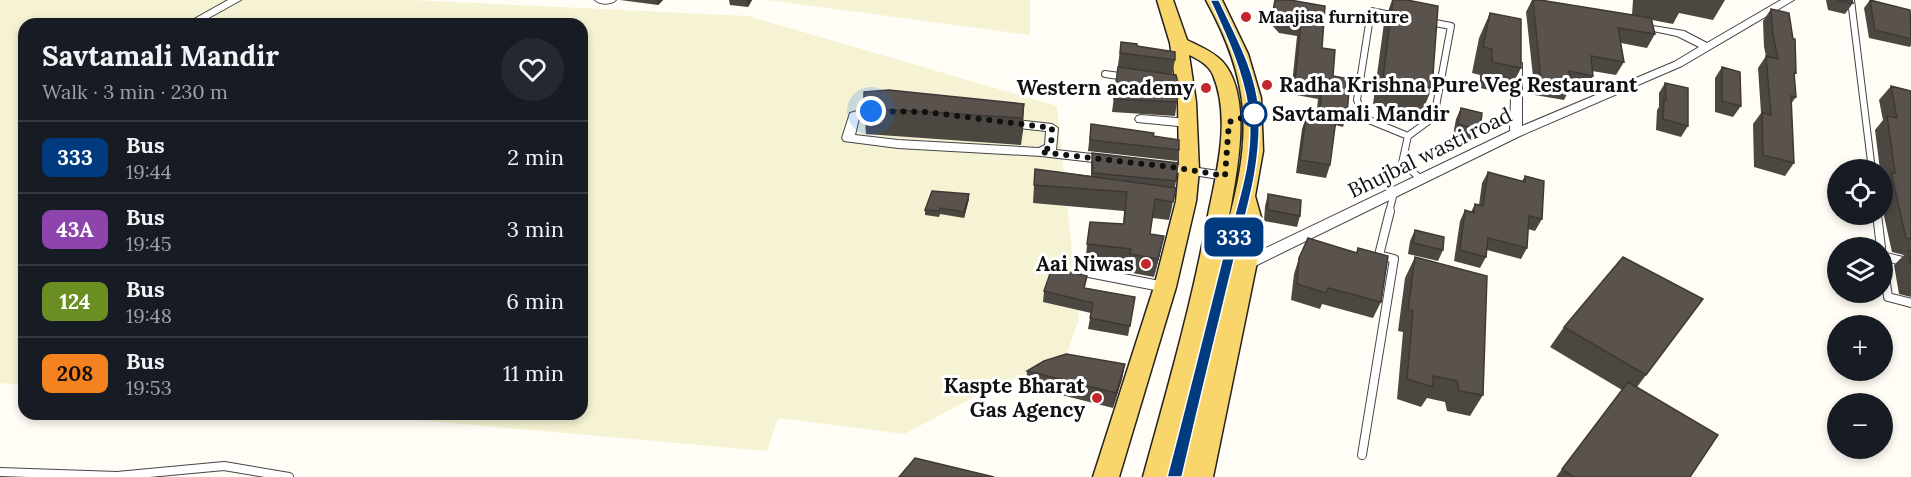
<!DOCTYPE html>
<meta charset="utf-8">
<style>
:root{--surface:#171b24;--page:#242831;--text:#f1f3f6;--muted:#9ea1a6;--line:#363941}
body{margin:0;font-family:Lora,serif;background:var(--page);color:var(--text);height:100vh;display:flex;flex-direction:column;font-size:22px;white-space:nowrap}
*{box-sizing:border-box;margin:0}
p{font-size:20px;color:var(--muted)}
.icon{flex:none;width:33px;height:33px;fill:none;stroke:currentColor;stroke-width:2;stroke-linecap:round;stroke-linejoin:round}
.map{position:relative;flex:1;overflow:hidden}
.details{position:absolute;left:18px;top:18px;width:570px;height:402px;display:flex;flex-direction:column;background:var(--surface);border-radius:18px;box-shadow:0 3px 9px #0003}
.details>*{flex:none}
.badge{padding:0 12px;border-radius:9px;font-size:21px;line-height:39px}
.tools{position:absolute;left:1827px;top:159px;display:grid;gap:12px}
.tools a{display:grid;place-items:center;width:66px;height:66px;border-radius:50%;background:var(--surface);box-shadow:0 3px 9px #0003;font-size:30px}
.you{position:absolute;width:30px;height:30px;margin:-15px;border:4px solid #fff;border-radius:50%;background:#1a73e8;box-shadow:0 0 0 9px #1a73e833}
.map>.badge{position:absolute;translate:-50% -50%;box-shadow:0 0 0 3px #fff}
.round{display:grid;place-items:center;flex:none;width:63px;height:63px;border-radius:32px;background:var(--page)}
.headline{display:flex;align-items:center;justify-content:space-between;height:102px;padding:0 24px}
h1{font-size:28px;font-weight:700;line-height:45px}
ul{padding:0;list-style:none}
li{display:flex;align-items:center;gap:18px;height:72px;padding:0 24px;border-top:2px solid var(--line)}
li div{flex:1}
li b{display:block;font-size:22px}
li em{font-style:normal}
li .badge{min-width:66px;font-weight:700;text-align:center}
.map>svg:first-child{display:block}
.farmland{fill:#f6f3d4}
.lines{fill:none;stroke-linecap:round;stroke-linejoin:round}
.lane-far1-casing{stroke:#444;stroke-width:8}
.lane-casing{stroke:#444;stroke-width:10}
.street-casing{stroke:#444;stroke-width:2}
.primary-casing{stroke:#222;stroke-width:3}
.lane-far1{stroke:#fff;stroke-width:6}
.lane{stroke:#fff;stroke-width:8}
.street{fill:#fff;fill-rule:evenodd}
.primary{fill:#f9d66b;fill-rule:evenodd}
.wall{fill:#4d4742}
.shaded-wall{fill:#3f3936}
.building{fill:#5a524d;stroke:#3f3936;stroke-width:1.5}
.line{fill:#003b80;stroke:#fff;stroke-width:1.5}
.walk{stroke:#111;stroke-width:6;stroke-dasharray:0 10.8}
.poi-dot{fill:#c4262e;stroke:#fff;stroke-width:2}
.stop-dot{fill:#fff;stroke:#003b80;stroke-width:3}
.labels{text-anchor:middle;stroke-width:6;stroke-linejoin:round;paint-order:stroke}
.far-poi-label{font-size:18px;font-weight:bold;fill:#111;stroke:#fff;text-anchor:start}
.poi-label{font-size:21px;font-weight:bold;fill:#111;stroke:#fff;text-anchor:end}
.stop-label{font-size:21px;font-weight:bold;fill:#111;stroke:#fff;text-anchor:start}
.street-label{font-size:21px;fill:#111;stroke:#fff}
</style>
<div class="map">
<svg width="1911" height="477" viewBox="0 0 1911 477">
<rect width="100%" height="100%" fill="#fffdf5"/>
<!-- farmland -->
<path class="farmland" d="M0,0H413L748,16L1057,106L1079,319L1065,359L997,385L904,434L778,418L767,451L349,414H582V24H24V385L0,383Z
M768,0H1030V35Z"/>
<g class="lines">
<defs>
<path id="lane-far1" d="M1851,0L1872,170
M1396,16L1371,11L1357,100L1364,118L1408,136
M1105,74L1126,77
M1421,179L1402,163L1408,136L1434,117L1451,26L1430,22
M1389,212L1394,193"/>
<path id="lane" d="M1877,214L1881,248
M1882,256L1888,297L1911,303
M1882,256L1911,263
M1362,455L1394,259L1379,255L1390,211
M0,472L117,476L224,466L289,477"/>
<path id="street" d="M228,0H241L198,24H185Z
M595,0H616C612,5 599,5 595,0Z
M1781,0H1794L1682,66L1520,136L1253,267H1243L1241,263L1243,259L1510,131L1512,61L1516,60L1522,63V126L1674,62L1699,47L1677,36L1634,27V23L1684,31L1707,43Z
M891,106L1052,124L1058,128L1056,150L1110,156L1116,160L1110,164L1041,156L898,148L844,141L842,138L850,113L871,107ZM891,114L1046,131L1045,145L1039,148L898,140L855,135L859,118L872,115Z
M1141,115L1188,119L1194,123L1188,127L1137,122L1135,119L1137,116Z
M1159,162L1225,172L1231,176L1225,180L1155,169L1153,166Z
M1088,267L1165,282L1170,283L1172,287L1170,291L1165,292L1083,276L1081,272L1083,268Z"/>
<path id="primary" d="M1157,0H1173L1187,40C1199,46 1212,51 1222,61C1255,97 1235,180 1228,223C1252,134 1251,82 1206,0H1222L1248,54L1261,98L1263,151L1255,196L1264,228L1213,477H1187L1191,458L1187,477H1143C1167,390 1192,304 1208,215C1217,171 1231,118 1213,75C1209,65 1198,59 1189,55L1196,102L1199,170L1196,201L1176,287L1119,477H1093L1154,287L1176,201L1179,170L1178,102L1170,43Z"/>
</defs>
<!-- lane-far1 casing -->
<use href="#lane-far1" class="lane-far1-casing"/>
<!-- lane casing -->
<use href="#lane" class="lane-casing"/>
<!-- street casing -->
<use href="#street" class="street-casing"/>
<!-- primary casing -->
<use href="#primary" class="primary-casing"/>
<!-- lane-far1 -->
<use href="#lane-far1" class="lane-far1"/>
<!-- lane -->
<use href="#lane" class="lane"/>
<!-- street -->
<use href="#street" class="street"/>
<!-- primary -->
<use href="#primary" class="primary"/>
</g>
<!-- wall -->
<path class="wall" d="M620,0H663L658,5Z
M729,0H752L748,7L730,5Z
M1275,0H1290L1322,48L1347,114L1343,127L1335,125L1330,165L1326,178L1296,173L1302,129L1306,117L1316,118L1318,99L1291,94L1297,36L1279,33L1270,23Z
M1392,0H1407L1432,88L1421,115L1373,104L1384,23Z
M1532,0H1540L1632,15L1633,0H1725L1713,20L1679,13L1673,24L1652,20L1655,34L1647,48L1621,43L1624,62L1616,75L1592,71L1593,76L1585,89L1571,86L1564,100L1535,95L1526,12Z
M1826,0H1852L1853,3L1845,14L1828,10Z
M1870,0L1911,14V45L1910,47L1869,38L1864,8Z
M1771,9L1796,73L1794,75L1796,97L1791,104L1794,163L1785,176L1754,167L1753,124L1761,113L1758,68L1766,56L1764,47L1763,21Z
M1490,13L1521,68L1508,94L1480,88V75L1472,73L1479,38Z
M1121,42L1137,46L1175,60L1172,74L1178,83L1176,93L1177,102L1175,116L1112,112Z
M1722,67L1741,106L1733,117L1715,112V78Z
M1665,83L1688,126L1681,137L1656,130L1657,110L1659,107V93Z
M1891,86L1911,91V297L1899,294L1894,265L1904,255L1892,252L1882,207V170H1880L1875,130L1883,120L1879,100Z
M1024,104L1021,145L866,134L864,108Z
M1461,108L1480,130L1475,141L1453,135L1456,119Z
M1091,124L1153,136L1179,150L1177,161L1088,151Z
M1092,153L1176,181L1172,207L1169,220L1152,218L1150,234L1160,254L1154,277L1127,272L1128,268L1085,262L1090,222L1123,224L1124,211L1033,203L1035,169L1091,176V164Z
M1488,172L1522,181L1525,176L1542,219L1535,231L1528,229L1527,248L1521,259L1487,250L1486,257L1480,268L1454,261L1460,221L1465,210L1471,212L1475,204L1479,205L1482,183Z
M969,194V199L964,218L940,214L939,217L925,215V210Z
M1268,194L1300,216L1297,227L1264,221L1265,206Z
M1415,230L1443,250L1438,261L1408,254L1410,241Z
M1358,248L1381,302L1373,318L1322,304L1320,309L1291,300L1294,274L1299,258L1356,253Z
M1415,257L1483,395L1470,416L1447,411L1445,402L1427,398L1421,407L1397,399L1403,332L1398,331L1405,278Z
M1086,288L1135,297L1128,336L1088,329L1091,313L1043,302L1044,291Z
M1564,327L1646,375L1637,387L1690,477H1556L1622,390L1550,347Z
M1125,364L1122,379L1113,408L1026,386L1027,371Z"/>
<!-- shaded-wall -->
<path class="shaded-wall" d="M657,0H663L658,5Z
M747,0H752L748,7Z
M1158,81L1156,95L1153,87Z
M1024,104L1023,131L1021,145L1022,118Z
M969,194V199L964,218V212Z
M1164,236L1160,254L1154,277L1158,259Z
M1125,364L1122,379L1113,408L1116,393Z"/>
<!-- building -->
<path class="building" d="M1275,0H1290L1325,6L1322,48L1335,50L1333,76L1350,79L1347,114L1337,112L1330,165L1300,160L1306,117L1319,119L1322,86L1295,81L1301,23L1282,21L1273,11Z
M1393,0H1407L1438,6L1432,88L1383,78Z
M1533,0H1540L1651,18L1655,34L1618,28L1624,62L1591,56L1593,76L1569,71L1571,86L1541,81Z
M1837,0H1852L1853,3Z
M1870,0L1910,10L1911,39L1875,30Z
M1771,9L1789,13L1793,39H1795L1796,73L1794,72L1796,97L1791,96L1794,163L1763,155L1762,112L1771,115L1766,56L1778,59L1773,35Z
M1490,13L1521,19V68L1492,62V49L1483,47Z
M1121,42L1137,44V46L1175,52V60L1120,53Z
M1118,67L1176,75L1178,83L1158,81L1153,87L1157,92L1178,93L1177,102L1114,99Z
M1722,67L1740,72L1741,106L1722,101Z
M1665,83L1688,88V126L1663,119L1664,99L1666,100Z
M1891,86L1911,91V239L1906,238L1891,172L1895,173L1887,116L1897,118Z
M889,90L1024,104L1022,118L864,108V92Z
M1461,108L1482,113L1480,130L1458,124Z
M1091,124L1154,133L1153,136L1179,140V150L1090,140Z
M1092,153L1178,163L1176,181L1093,173Z
M1035,169L1176,188L1173,202L1155,199L1150,234L1164,236L1158,259L1130,254L1131,249L1087,244L1090,222L1124,224L1127,192L1034,185Z
M1488,172L1525,182V176L1544,181L1542,219L1529,216L1527,248L1488,238L1486,257L1460,250L1465,210L1474,213L1475,204L1483,206Z
M932,191L969,194L964,212L940,208L939,211L925,210Z
M1268,194L1301,200L1300,216L1268,210Z
M1415,230L1444,237L1443,250L1413,243Z
M1308,238L1357,253L1358,248L1388,256L1381,302L1328,288L1326,293L1297,284L1299,258Z
M1908,251H1911V266Z
M1415,257L1487,276L1483,395L1459,391L1457,381L1433,376V387L1407,379L1413,311L1408,310Z
M1623,257L1703,299L1646,375L1564,327Z
M1052,268L1087,276L1084,288L1135,297L1130,326L1090,318L1093,303L1044,291Z
M1066,354L1125,364L1116,393L1027,371L1044,361Z
M1628,382L1718,435L1690,477H1574L1562,469Z
M915,458L994,477H899Z"/>
<!-- line -->
<path class="line" d="M1210,0H1219C1235,34 1257,73 1259,111C1262,168 1245,214 1232,268C1215,338 1198,407 1182,477H1167C1186,405 1204,332 1222,260C1235,210 1256,159 1248,107C1242,69 1226,35 1210,0Z"/>
<g class="lines">
<!-- walk -->
<path class="walk" d="M871,111L926,112L1052,128L1051,147L1041,152L1179,168L1225,176L1229,122L1254,114"/>
</g>
<!-- markers -->
<g class="poi-dot">
<circle cx="1246" cy="17" r="6"/>
<circle cx="1267" cy="85" r="6"/>
<circle cx="1206" cy="88" r="6"/>
<circle cx="1146" cy="264" r="6"/>
<circle cx="1097" cy="398" r="6"/>
</g>
<circle class="stop-dot" cx="1254" cy="114" r="12"/>
<g class="labels">
<!-- far-poi labels -->
<g class="far-poi-label">
<text x="1258" y="23">Maajisa furniture</text>
</g>
<!-- poi labels -->
<g class="poi-label">
<text x="1279" y="92" text-anchor="start">Radha Krishna Pure Veg Restaurant</text>
<text x="1194" y="95">Western academy</text>
<text x="1134" y="271">Aai Niwas</text>
<text x="1085" y="393">Kaspte Bharat<tspan x="1085" dy="24">Gas Agency</tspan></text>
</g>
<!-- stop labels -->
<g class="stop-label">
<text x="1272" y="121">Savtamali Mandir</text>
</g>
<!-- street labels -->
<g class="street-label">
<text transform="translate(1430 153) rotate(-26)" y="7">Bhujbal wasti road</text>
</g>
</g>
</svg>
<div class="tools">
<a><svg class="icon" aria-label="locate" viewBox="0 0 24 24"><circle cx="12" cy="12" r="6"/><path d="M12 2v4M12 18v4M2 12h4M18 12h4"/></svg></a>
<a><svg class="icon" aria-label="layers" viewBox="0 0 24 24"><path d="M12 4l9 5-9 5-9-5zM3 14l9 5 9-5"/></svg></a>
<a>+</a>
<a>−</a>
</div>
<div class="you" style="left:871px;top:111px"></div>
<b class="badge" style="left:1234px;top:237px;background:#003b80;color:#fff">333</b>
<section class="details">
<div class="headline"><div><h1>Savtamali Mandir</h1><p>Walk · 3 min · 230 m</p></div><a class="round"><svg class="icon" aria-label="heart" viewBox="0 0 24 24"><path d="M12 20l-8-8c-3-5 5-10 8-4 3-6 11-1 8 4z"/></svg></a></div>
<ul>
<li><span class="badge" style="background:#003b80;color:#fff">333</span><div><b>Bus</b><p>19:44</p></div><em>2 min</em></li>
<li><span class="badge" style="background:#8e44ad;color:#fff">43A</span><div><b>Bus</b><p>19:45</p></div><em>3 min</em></li>
<li><span class="badge" style="background:#6b8e23;color:#fff">124</span><div><b>Bus</b><p>19:48</p></div><em>6 min</em></li>
<li><span class="badge" style="background:#f58220;color:#111">208</span><div><b>Bus</b><p>19:53</p></div><em>11 min</em></li>
</ul>
</section>
</div>
